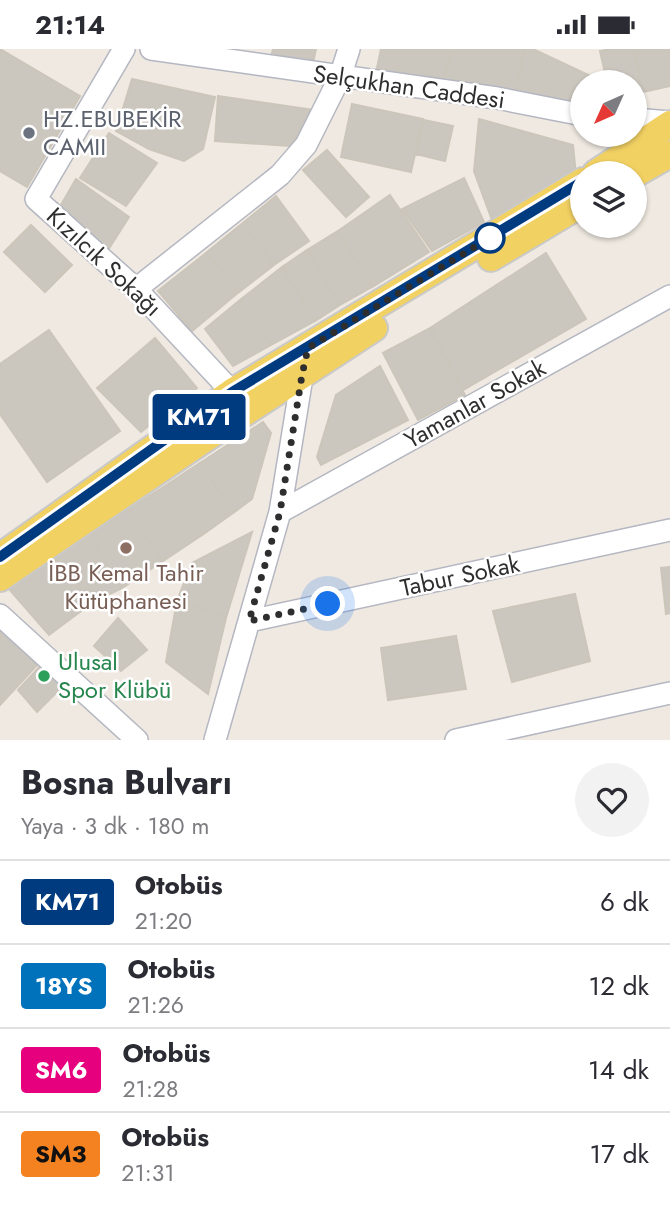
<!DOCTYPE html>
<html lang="tr">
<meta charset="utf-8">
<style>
:root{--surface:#fff;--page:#f2f2f3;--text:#2b2b33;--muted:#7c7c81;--line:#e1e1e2}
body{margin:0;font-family:Jost,sans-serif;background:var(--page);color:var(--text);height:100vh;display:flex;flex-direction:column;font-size:26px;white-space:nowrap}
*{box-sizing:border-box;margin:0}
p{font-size:23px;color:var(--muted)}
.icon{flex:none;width:38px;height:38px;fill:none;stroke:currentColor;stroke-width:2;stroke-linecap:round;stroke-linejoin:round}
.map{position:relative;height:691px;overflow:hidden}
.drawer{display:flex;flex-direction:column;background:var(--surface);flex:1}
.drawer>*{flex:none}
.badge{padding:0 14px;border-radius:5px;font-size:24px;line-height:46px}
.needle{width:46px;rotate:225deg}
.buttons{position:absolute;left:570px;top:21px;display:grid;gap:14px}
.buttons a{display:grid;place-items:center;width:77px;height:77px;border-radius:50%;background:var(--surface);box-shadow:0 2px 5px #0004;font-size:35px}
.you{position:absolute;width:35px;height:35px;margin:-18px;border:5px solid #fff;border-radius:50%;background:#1a73e8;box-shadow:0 0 0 10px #1a73e833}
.map>.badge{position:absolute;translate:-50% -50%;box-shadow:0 0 0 4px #fff}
.round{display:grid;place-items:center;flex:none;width:74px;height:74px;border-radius:37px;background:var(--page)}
.head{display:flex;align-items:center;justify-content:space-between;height:119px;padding:0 21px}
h1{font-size:33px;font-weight:700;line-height:52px}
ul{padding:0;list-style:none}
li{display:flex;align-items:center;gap:21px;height:84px;padding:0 21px;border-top:2px solid var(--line)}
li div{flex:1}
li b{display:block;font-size:26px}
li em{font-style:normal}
li .badge{min-width:77px;font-weight:700;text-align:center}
.status{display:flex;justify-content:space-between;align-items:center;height:49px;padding:0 35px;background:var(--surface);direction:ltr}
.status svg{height:19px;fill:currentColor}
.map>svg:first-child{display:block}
.building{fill:#cbc7bf;stroke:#cbc5ba;stroke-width:2}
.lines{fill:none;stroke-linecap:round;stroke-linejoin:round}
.minor-casing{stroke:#b4b7c1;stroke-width:24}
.major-casing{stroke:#c9c9c9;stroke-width:30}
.minor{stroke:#fff;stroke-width:21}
.major{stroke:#f2d163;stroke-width:26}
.line-casing{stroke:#fff;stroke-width:16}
.line{stroke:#003b80;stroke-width:10}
.walk{stroke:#2e2e2e;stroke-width:7;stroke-dasharray:0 12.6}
.worship-dot{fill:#6b7280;stroke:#fff;stroke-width:2.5}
.stop-dot{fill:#fff;stroke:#003b80;stroke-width:3.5}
.education-dot{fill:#8d6e63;stroke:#fff;stroke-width:2.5}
.leisure-dot{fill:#2e9e5b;stroke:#fff;stroke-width:2.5}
.labels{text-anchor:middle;stroke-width:5;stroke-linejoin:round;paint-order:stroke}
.street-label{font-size:24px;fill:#2e2e2e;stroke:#fff}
.worship-label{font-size:24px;fill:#5b616d;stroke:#fff;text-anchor:start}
.education-label{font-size:24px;fill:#785e54;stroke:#fff}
.leisure-label{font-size:24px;fill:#27864d;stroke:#fff;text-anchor:start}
</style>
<div class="status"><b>21:14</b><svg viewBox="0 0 49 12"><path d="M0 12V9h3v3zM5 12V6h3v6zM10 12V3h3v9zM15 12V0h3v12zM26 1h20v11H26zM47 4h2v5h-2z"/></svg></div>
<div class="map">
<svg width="670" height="691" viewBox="0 0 670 691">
<rect width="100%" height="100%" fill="#efe9e1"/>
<!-- building -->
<path class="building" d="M0,0L80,47L27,138L0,122Z
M273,0H316L313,14L272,4Z
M381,0H452L443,36L377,19Z
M452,0H524L515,47L443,36Z
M524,0H533L597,30L596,33H583V55L515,47Z
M611,0H634L643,43L635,45V33H607L600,2Z
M634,0H670V37L643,43Z
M132,30L215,48L203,100L184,112L149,100L116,82Z
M218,47L314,61L290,97L215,92Z
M352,55L423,70L411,123L341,108Z
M479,70L573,96L576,126L492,171L474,122Z
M424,71L453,77L445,112L416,105Z
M109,84L157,114L126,157L80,129Z
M327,101L369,148L346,168L303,121Z
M464,129L484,173L432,202L402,160Z
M76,130L129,168L108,201L58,161Z
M390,146L429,203L372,238L338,182Z
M276,147L309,192L274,216L243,174Z
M243,174L274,216L239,243L206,204Z
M31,176L72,216L45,243L4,203Z
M338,182L372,238L340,256L307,201Z
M307,201L340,256L315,272L282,218Z
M206,204L239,243L192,282L158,242Z
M546,204L586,270L463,341L430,279Z
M282,218L315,272L271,296L240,251Z
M240,251L271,296L233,317L205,280Z
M430,279L465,346L418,371L383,304Z
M49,281L120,382L47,433L0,365V315Z
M155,289L197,339L141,383L97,339Z
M380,317L408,371L321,416L317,408L336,346Z
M263,373L271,384L252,450L233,464L200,414Z
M200,414L233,464L202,486L168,435Z
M168,435L202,486L163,512L129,460Z
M129,460L163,512L122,539L88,486Z
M252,483L226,569L177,552L192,514Z
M88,486L122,539L93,553L51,507Z
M51,507L93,553L49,586L8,539Z
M670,518V564L666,565L661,519Z
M575,545L590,612L512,633L493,562Z
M177,552L226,569L208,645L166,613Z
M118,569L147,601L121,622L94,597Z
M0,580L37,616L0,656Z
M456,587L466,640L388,651L381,599Z
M43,614L64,636L37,663L18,641Z"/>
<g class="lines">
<defs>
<path id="minor" d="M124,0L36,150L136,240L232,343
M151,0L497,49L583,66
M635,70L670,73
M136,240L280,126L306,96L340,28L349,0
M280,463L670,247
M0,566L137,691
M249,572L670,481
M215,691L280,463L304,316
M456,691L670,644"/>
<path id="major" d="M596,124L670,75
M635,125L670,105
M491,209L583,154
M0,508L232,343L583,132
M0,529L206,389L374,279"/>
</defs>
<!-- minor casing -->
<use href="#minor" class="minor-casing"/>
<!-- major casing -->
<use href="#major" class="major-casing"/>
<!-- minor -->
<use href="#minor" class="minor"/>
<!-- major -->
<use href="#major" class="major"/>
</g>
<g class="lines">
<defs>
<path id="line" d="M0,508L232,343L583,132"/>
</defs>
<!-- line casing -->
<use href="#line" class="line-casing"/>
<!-- line -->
<use href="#line" class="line"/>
<!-- walk -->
<path class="walk" d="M328,555L249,572L280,463L302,326L308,299L491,188L490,189"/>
</g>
<!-- markers -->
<circle class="worship-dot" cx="29" cy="84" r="7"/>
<circle class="stop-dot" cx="490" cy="189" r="14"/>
<circle class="education-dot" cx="126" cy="499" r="7"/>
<circle class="leisure-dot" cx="44" cy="627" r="7"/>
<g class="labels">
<!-- street labels -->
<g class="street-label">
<text transform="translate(409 38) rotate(8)" y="8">Selçukhan Caddesi</text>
<text transform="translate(104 213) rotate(43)" y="8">Kızılcık Sokağı</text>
<text transform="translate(475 355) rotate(-29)" y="8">Yamanlar Sokak</text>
<text transform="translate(460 527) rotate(-12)" y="8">Tabur Sokak</text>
</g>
<!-- worship labels -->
<g class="worship-label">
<text x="43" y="78">HZ.EBUBEKİR<tspan x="43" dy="28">CAMII</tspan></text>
</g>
<!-- education labels -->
<g class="education-label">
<text x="126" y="532">İBB Kemal Tahir<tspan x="126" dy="28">Kütüphanesi</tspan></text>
</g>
<!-- leisure labels -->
<g class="leisure-label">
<text x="58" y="621">Ulusal<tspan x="58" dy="28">Spor Klübü</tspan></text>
</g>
</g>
</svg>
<div class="buttons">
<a><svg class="needle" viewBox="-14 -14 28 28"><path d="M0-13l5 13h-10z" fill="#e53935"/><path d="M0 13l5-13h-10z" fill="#7c7c81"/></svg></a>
<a><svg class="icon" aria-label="layers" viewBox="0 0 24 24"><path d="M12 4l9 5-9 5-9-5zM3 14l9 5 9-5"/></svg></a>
</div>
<div class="you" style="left:328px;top:555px"></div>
<b class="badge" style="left:199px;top:368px;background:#003b80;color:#fff">KM71</b>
</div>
<section class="drawer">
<div class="head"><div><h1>Bosna Bulvarı</h1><p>Yaya · 3 dk · 180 m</p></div><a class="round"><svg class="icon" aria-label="heart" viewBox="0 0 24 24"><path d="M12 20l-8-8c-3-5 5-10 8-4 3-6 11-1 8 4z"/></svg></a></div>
<ul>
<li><span class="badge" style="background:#003b80;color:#fff">KM71</span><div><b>Otobüs</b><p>21:20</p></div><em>6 dk</em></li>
<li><span class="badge" style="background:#0072bc;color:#fff">18YS</span><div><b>Otobüs</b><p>21:26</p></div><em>12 dk</em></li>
<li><span class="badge" style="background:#e6007e;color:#fff">SM6</span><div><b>Otobüs</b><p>21:28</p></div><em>14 dk</em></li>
<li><span class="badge" style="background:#f58220;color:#111">SM3</span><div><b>Otobüs</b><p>21:31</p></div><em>17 dk</em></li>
</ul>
</section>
